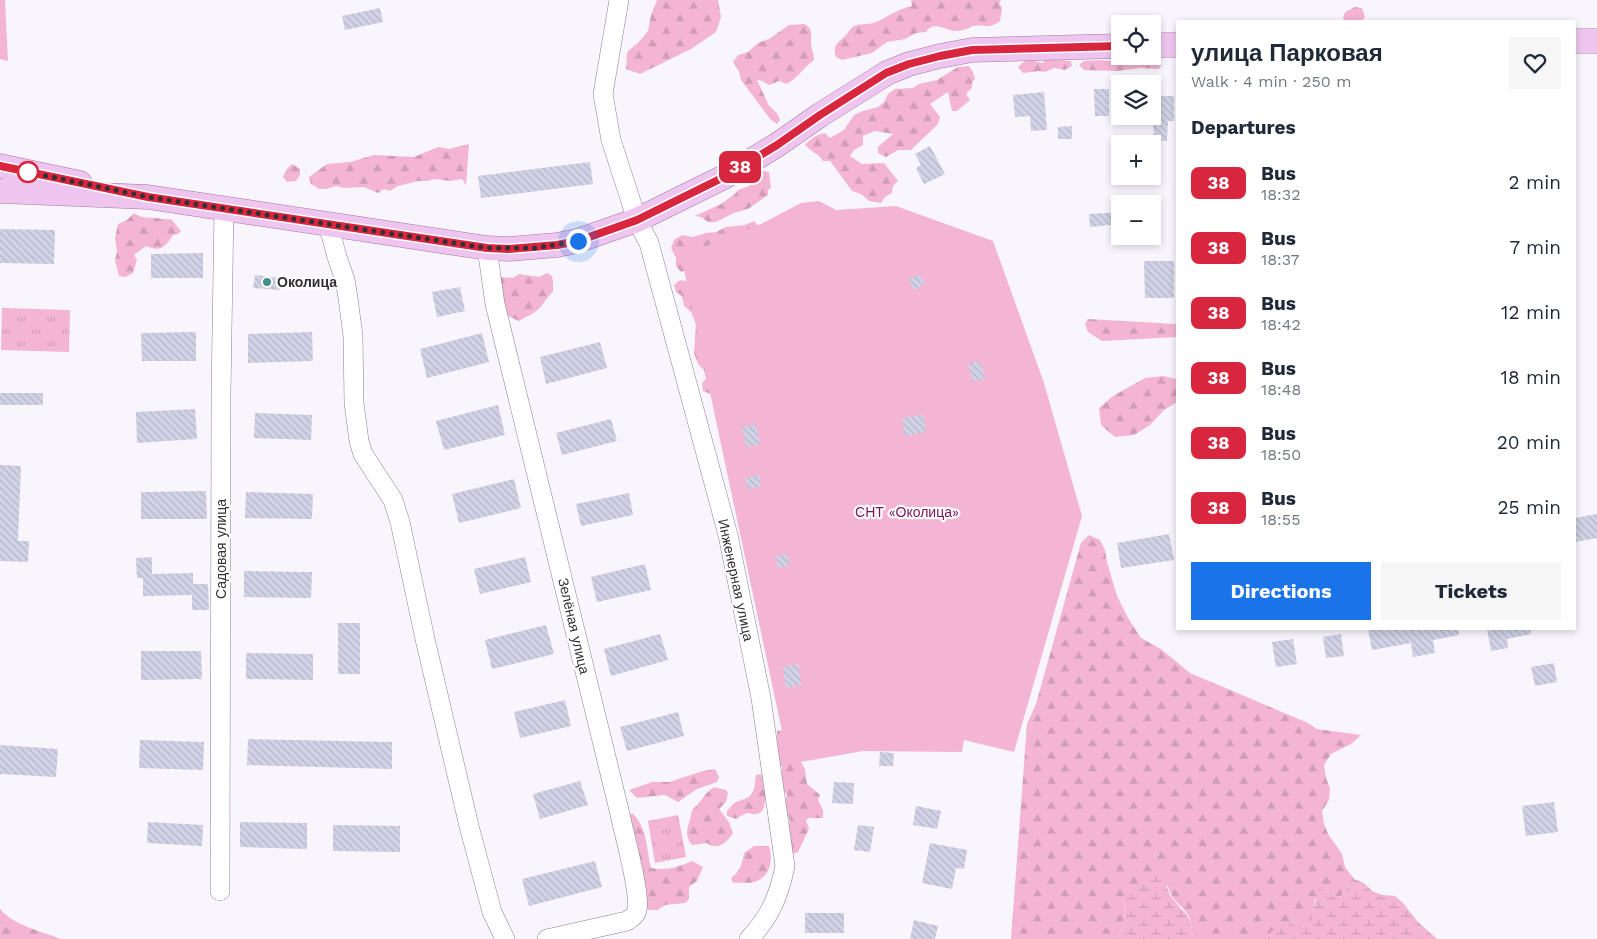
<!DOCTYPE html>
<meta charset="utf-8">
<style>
:root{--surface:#fff;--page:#f6f6f7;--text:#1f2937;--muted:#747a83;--accent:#1a73e8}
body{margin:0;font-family:"Work Sans",sans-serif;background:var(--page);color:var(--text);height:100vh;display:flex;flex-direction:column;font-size:19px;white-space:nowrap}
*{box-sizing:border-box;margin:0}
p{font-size:16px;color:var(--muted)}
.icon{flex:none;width:28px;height:28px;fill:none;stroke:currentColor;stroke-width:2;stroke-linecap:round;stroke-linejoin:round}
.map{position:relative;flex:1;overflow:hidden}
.details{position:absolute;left:1176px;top:20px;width:400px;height:610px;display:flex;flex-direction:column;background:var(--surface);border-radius:0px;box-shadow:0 2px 8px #0003}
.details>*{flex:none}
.badge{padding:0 10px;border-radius:8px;font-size:18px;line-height:32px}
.tools{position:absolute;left:1111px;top:15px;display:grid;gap:10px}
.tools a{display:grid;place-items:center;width:50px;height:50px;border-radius:0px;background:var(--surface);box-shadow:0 2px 8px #0003;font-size:25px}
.you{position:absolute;width:25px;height:25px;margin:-12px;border:4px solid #fff;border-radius:50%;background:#1a73e8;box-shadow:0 0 0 8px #1a73e833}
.map>.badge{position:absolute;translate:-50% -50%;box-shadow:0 0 0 2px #fff}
h2{padding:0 15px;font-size:19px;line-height:45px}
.round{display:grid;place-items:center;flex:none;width:52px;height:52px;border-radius:0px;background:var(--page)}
.overview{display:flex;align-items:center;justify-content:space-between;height:85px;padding:0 15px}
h1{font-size:24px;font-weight:700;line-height:38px}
.button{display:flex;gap:10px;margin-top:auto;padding:10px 15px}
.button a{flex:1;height:58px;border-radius:0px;background:var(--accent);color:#fff;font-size:20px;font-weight:700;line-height:58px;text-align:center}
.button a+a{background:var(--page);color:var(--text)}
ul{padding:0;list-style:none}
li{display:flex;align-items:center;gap:15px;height:65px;padding:0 15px}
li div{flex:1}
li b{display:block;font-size:19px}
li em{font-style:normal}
li .badge{min-width:55px;font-weight:700;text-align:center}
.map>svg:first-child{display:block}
.forest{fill:url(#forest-firs)}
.wetland{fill:url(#wetland-marsh)}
.park{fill:url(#park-tufts)}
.garden{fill:#f3b5d3}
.building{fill:url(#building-back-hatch)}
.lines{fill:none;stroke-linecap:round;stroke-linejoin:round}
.minor-casing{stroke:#888092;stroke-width:20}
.major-casing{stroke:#a578a6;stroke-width:25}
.minor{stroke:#fff;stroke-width:19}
.major{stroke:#eec5ee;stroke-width:24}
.line-casing{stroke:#fff;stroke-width:11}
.line{stroke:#d7263d;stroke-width:8}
.walk{stroke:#322f36;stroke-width:5;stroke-dasharray:0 9}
.stop-dot{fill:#fff;stroke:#d7263d;stroke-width:2.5}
.poi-dot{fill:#458d8f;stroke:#fff;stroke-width:2}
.labels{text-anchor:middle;stroke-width:4.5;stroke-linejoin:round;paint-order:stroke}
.poi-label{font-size:14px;font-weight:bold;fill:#322f36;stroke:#fff;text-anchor:start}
.park-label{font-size:14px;fill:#7e1456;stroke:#fff}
.street-label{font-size:14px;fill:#322f36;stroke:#fff}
</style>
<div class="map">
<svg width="1597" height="939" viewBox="0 0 1597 939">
<defs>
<pattern id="forest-firs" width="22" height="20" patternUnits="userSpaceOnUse" patternTransform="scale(1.25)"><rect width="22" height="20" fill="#f3b5d3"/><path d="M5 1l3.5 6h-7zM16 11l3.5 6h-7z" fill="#d19cb6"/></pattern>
<pattern id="wetland-marsh" width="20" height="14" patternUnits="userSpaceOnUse" patternTransform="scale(1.25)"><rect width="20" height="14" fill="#f3b5d3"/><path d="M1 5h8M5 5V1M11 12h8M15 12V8" fill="none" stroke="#d19cb6"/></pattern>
<pattern id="park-tufts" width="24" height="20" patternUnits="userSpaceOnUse" patternTransform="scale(1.25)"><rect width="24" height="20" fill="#f3b5d3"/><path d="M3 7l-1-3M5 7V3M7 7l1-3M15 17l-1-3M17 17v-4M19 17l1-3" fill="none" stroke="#d19cb6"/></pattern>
<pattern id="building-back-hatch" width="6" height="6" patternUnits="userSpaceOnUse" patternTransform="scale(1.25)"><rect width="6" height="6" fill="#d1d2e6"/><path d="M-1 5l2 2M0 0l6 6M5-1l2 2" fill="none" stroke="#b4b5c6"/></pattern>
</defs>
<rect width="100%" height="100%" fill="#f9f5fd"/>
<!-- forest -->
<path class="forest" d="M657,0H718L721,17L716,32L691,49L640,74L626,69L627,52L638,43L648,31L651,15Z
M911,0H1001L999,3L1002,8L1000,21C987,30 987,24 974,26C969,27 963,31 958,31C946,32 935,19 926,32L916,33L905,39L887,42L872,53L842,60L836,57C832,44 838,43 846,35C849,32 850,28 854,26C861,23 869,25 876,22C890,16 895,10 912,6Z
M1355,7L1362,8L1365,17L1362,21H1345L1343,18L1345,12Z
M804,24C813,28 811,34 811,42C811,48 814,54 814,60C803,68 800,76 787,84L779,81L769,85L762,81L757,80L769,106L777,113L780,120L777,124L771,120L741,80L739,71L733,62L738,55L748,52L758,43L769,39L789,25Z
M1027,59L1042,63L1047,59L1071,61L1072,66L1065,70L1054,68L1045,72L1040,71L1023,73L1018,67Z
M1100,60L1117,62L1158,61L1162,65L1159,69L1141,68L1116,71L1084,70L1079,65L1084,61Z
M969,66L973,72L975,79L972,83V88L966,94L970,100L957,111H952L948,92L930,104L940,117L938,124L911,150H898L886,157L878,153V147L893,134L875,131L863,136V145L854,150L850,156L862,164L884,163L898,181L893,186L892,193L885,197L881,203L869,201L861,194L852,191L830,161H823C818,153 811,152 805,145C811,138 816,135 825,133L830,138L844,130L854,115L863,111L878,107L884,102L888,94L895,89L913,88L919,84L937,80L958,67Z
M469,144L466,185L462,179L450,181L434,179L428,181H418L398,186L390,191L384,189L378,193L364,187L344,188L336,186L326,189H319L311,184L309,177L327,164L350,162L374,155L414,157L438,147L449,149Z
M292,164L300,169V175L296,181L287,182L283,177L286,170Z
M763,171L769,172L771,188L768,190V195L748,209L734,213L716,222H708L701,217L695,216L721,204L735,194L738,190L749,186L755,177Z
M134,213C144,219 145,217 154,218C161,218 164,220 171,219L181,231L178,234L173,235C165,248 160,252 146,246L134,255L137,260L133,273L125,277L119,276L115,260L117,252L115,238L118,224L127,220Z
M754,221L760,228L691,269L681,272L676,266V258L671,248L674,240L682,235L693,237L706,233L716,232L726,227L745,225Z
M547,273L552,276L553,282V292C548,296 546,300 542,305C537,313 527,316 519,321L508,316L500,319V277L513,278L519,274L539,277Z
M680,280L686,281L691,292L716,396L703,391L702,383L706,379L704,370L698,364L694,353L696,324L691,312L684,306L682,296L676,292L674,285Z
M1088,319L1177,324V337L1102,341L1088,332L1085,324Z
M1163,376L1177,379V402L1164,410L1150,425L1134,435L1115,437L1101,425L1099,408L1113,396L1145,378Z
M1089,535L1100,540L1105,550L1107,562L1117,596L1128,618L1141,638L1161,649L1190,673L1308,723L1317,729L1361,735L1351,744L1331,754L1324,765L1326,778L1330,788L1329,800L1322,811L1324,824L1328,834L1342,854L1345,867L1354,879L1340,897L1328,894L1315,899C1314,906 1314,917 1310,923C1303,933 1280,932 1269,934L1266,939H1193C1192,931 1192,923 1188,915C1181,903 1173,904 1168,886L1125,898L1124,925L1118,939H1011L1027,724L1036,704L1081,543Z
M782,730L805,769L807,784L820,795L818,800L823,810V818H809L806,820L809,829L798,852L793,854L787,829L790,821L784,805L787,795L781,787L782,767L777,759V731Z
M715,769L719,777L717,782L697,789L678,802L665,795L637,798L629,790L652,782H669L703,771Z
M761,774C765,783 770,813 756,814C751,815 752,813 747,813C744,814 739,817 736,819L727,816V811L734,803L749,797L754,790L756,775Z
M714,787L726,790L728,793L726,802L719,809L729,822L733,833C727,843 717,851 707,843L692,845C682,834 690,824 692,810C701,803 704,793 714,787Z
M632,813C648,828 646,848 651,868C666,871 678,867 692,861L703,867L697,881L689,887V899L685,903L665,905L658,910H649L643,906L626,819Z
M754,846H769C773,859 771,875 757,881C751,884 740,882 733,883L731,878C740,872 742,864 744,853Z
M0,909C13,925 43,932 61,939H0Z"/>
<!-- wetland -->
<path class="wetland" d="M1151,875L1163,876C1166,883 1168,892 1172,898C1186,917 1191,912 1193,939H1118L1124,925L1125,899L1132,890Z
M1354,879L1364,883L1372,891L1382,895L1395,896L1403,903L1418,922L1437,939H1266C1271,929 1280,925 1290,923L1300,929L1310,923L1319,888L1328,894L1340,897Z"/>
<!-- park -->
<path class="park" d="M2,308L70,310L69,352L1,350Z
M678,815L686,857L655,863L648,821Z"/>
<!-- garden -->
<path class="garden" d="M0,0H5L8,61L0,59Z
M819,201L836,210L896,206L993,241L1044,383L1082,516L1014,752L964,740L962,752L863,751L789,764L681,256L761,224L801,203Z"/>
<!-- building -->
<path class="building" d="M380,8L383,22L345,30L342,16Z
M1094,89H1109V116H1095Z
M1044,92L1047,130L1031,131L1030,116L1015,117L1013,95Z
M1152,96H1174V121H1168L1167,141H1154Z
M1072,126V139H1058V127Z
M930,146L945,174L924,184L916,168L921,165L915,154Z
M590,162L593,184L481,198L478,176Z
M1120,212V224L1090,227L1089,214Z
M0,229L55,230L54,264L0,263Z
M203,253V278H151V254Z
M1144,261H1174V298H1145Z
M919,274L925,284L914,290L908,280Z
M255,275L281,278L280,290L253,288Z
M460,287L465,311L437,317L432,292Z
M196,332V361H142L141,333Z
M312,332L313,361L248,363V334Z
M482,333L489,362L427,378L420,349Z
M600,342L607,368L546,384L540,357Z
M980,361L985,378L973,382L968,364Z
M0,393H43V405H0Z
M498,405L505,435L444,450L436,421Z
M195,409L197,439L137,443L136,412Z
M255,413L312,415L311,440L254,438Z
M923,415L926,432L905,436L902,418Z
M611,419L617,441L562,455L556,433Z
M756,424L760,444L746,447L742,427Z
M0,465L21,466L18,541H29L28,562L0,561Z
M759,475L761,486L748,489L745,478Z
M514,479L521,508L459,523L452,494Z
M206,491L207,519H141V492Z
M246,492L313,494L312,519L245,518Z
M629,493L633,515L581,526L576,504Z
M1597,514V538L1575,542V518Z
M1169,534L1174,560L1121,568L1117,543Z
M788,554L789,566L778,568L776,556Z
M152,557V574L193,573V584H208L209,610H192V595L143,596V578H137L136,558Z
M525,557L531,582L480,594L474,569Z
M645,564L651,590L597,602L591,577Z
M244,571L312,572L311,598L244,597Z
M338,623H360V674H338Z
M546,625L554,654L492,669L485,640Z
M1368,629H1458L1459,635L1433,640L1435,653L1413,657L1411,643L1372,650Z
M1487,629H1531V634L1507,639L1508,648L1491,651Z
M660,634L668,660L611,676L604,649Z
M1341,634L1344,656L1326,658L1323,637Z
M1293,639L1297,664L1276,667L1272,642Z
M141,651H201L202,679L141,680Z
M246,653L313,654V680L246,679Z
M1554,663L1557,682L1535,686L1531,667Z
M798,664L801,685L786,688L783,667Z
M565,700L571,726L520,738L514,712Z
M678,712L684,736L627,751L620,727Z
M248,739L392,742V769L247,765Z
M140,740L204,742L203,770L139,768Z
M0,745L58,749L56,777L0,774Z
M880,752L894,753L893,766H879Z
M580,781L588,805L540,819L533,794Z
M834,782L854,783L853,804L832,803Z
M1554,802L1558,832L1526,836L1522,806Z
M916,806L941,811L937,829L913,825Z
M148,822L203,825L202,846L147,843Z
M240,822L307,823V849L240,847Z
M333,825L400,826V852L333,851Z
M858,825L874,827L870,852L854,850Z
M930,843L967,850L964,869L956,868L952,889L922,883Z
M595,861L602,887L529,906L522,879Z
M805,913H844V933H805Z
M914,920L938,926L935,939H910Z"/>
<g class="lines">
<defs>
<path id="minor" d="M619,0L603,94L611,140L637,220L649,243L728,535L761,698L785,866C779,896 770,917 749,939
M328,223L337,257L345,280L348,298L353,336L354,403L359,441L363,454L393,500L400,522L425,639L469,826L492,912L505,939
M487,248L495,304L619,810C623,830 641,893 637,910C636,916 631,918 627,921L547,939
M220,891L221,394L224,208"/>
<path id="major" d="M1575,41H1597
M1152,45H1178
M0,166L80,183
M0,191L148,197L487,248L509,249L557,245L577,241L637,220L724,177L777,145L820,115L887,73L909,64L940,56L972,50L1120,46"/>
</defs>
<!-- minor casing -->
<use href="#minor" class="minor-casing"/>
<!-- major casing -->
<use href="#major" class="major-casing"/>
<!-- minor -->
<use href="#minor" class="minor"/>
<!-- major -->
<use href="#major" class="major"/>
</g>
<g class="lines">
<defs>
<path id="line" d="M0,166L148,197L487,248L509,249L557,245L578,241L637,220L724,177L777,145L820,115L886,73L909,64L940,56L972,50L1120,46"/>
</defs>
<!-- line casing -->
<use href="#line" class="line-casing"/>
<!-- line -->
<use href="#line" class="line"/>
<!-- walk -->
<path class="walk" d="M28,172L148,197L487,248H535L578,241"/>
</g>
<!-- markers -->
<circle class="stop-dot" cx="28" cy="172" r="10"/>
<circle class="poi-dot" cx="267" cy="282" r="5"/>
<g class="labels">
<!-- poi labels -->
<g class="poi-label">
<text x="277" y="287">Околица</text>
</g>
<!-- park labels -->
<g class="park-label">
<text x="907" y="517">СНТ «Околица»</text>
</g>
<!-- street labels -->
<g class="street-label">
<text transform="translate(221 549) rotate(-90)" y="5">Садовая улица</text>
<text transform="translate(736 580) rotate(78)" y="5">Инженерная улица</text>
<text transform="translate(574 626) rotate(77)" y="5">Зелёная улица</text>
</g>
</g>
</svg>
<div class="tools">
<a><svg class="icon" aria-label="locate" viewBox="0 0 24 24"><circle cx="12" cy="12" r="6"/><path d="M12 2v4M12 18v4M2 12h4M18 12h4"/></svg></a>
<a><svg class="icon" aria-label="layers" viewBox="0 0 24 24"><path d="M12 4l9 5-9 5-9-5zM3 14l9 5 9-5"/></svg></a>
<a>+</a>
<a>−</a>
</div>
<div class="you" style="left:578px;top:241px"></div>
<b class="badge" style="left:740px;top:167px;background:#d7263d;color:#fff">38</b>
<section class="details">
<div class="overview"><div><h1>улица Парковая</h1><p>Walk · 4 min · 250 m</p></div><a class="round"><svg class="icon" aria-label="heart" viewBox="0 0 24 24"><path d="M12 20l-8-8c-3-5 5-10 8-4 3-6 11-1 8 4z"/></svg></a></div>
<h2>Departures</h2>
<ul>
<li><span class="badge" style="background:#d7263d;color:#fff">38</span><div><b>Bus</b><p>18:32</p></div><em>2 min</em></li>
<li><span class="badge" style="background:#d7263d;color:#fff">38</span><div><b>Bus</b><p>18:37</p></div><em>7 min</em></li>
<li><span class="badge" style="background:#d7263d;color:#fff">38</span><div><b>Bus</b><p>18:42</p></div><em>12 min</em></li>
<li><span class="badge" style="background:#d7263d;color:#fff">38</span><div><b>Bus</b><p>18:48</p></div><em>18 min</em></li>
<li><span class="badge" style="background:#d7263d;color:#fff">38</span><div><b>Bus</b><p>18:50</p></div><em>20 min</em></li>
<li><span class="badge" style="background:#d7263d;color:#fff">38</span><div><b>Bus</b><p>18:55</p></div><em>25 min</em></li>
</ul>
<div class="button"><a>Directions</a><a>Tickets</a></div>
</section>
</div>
